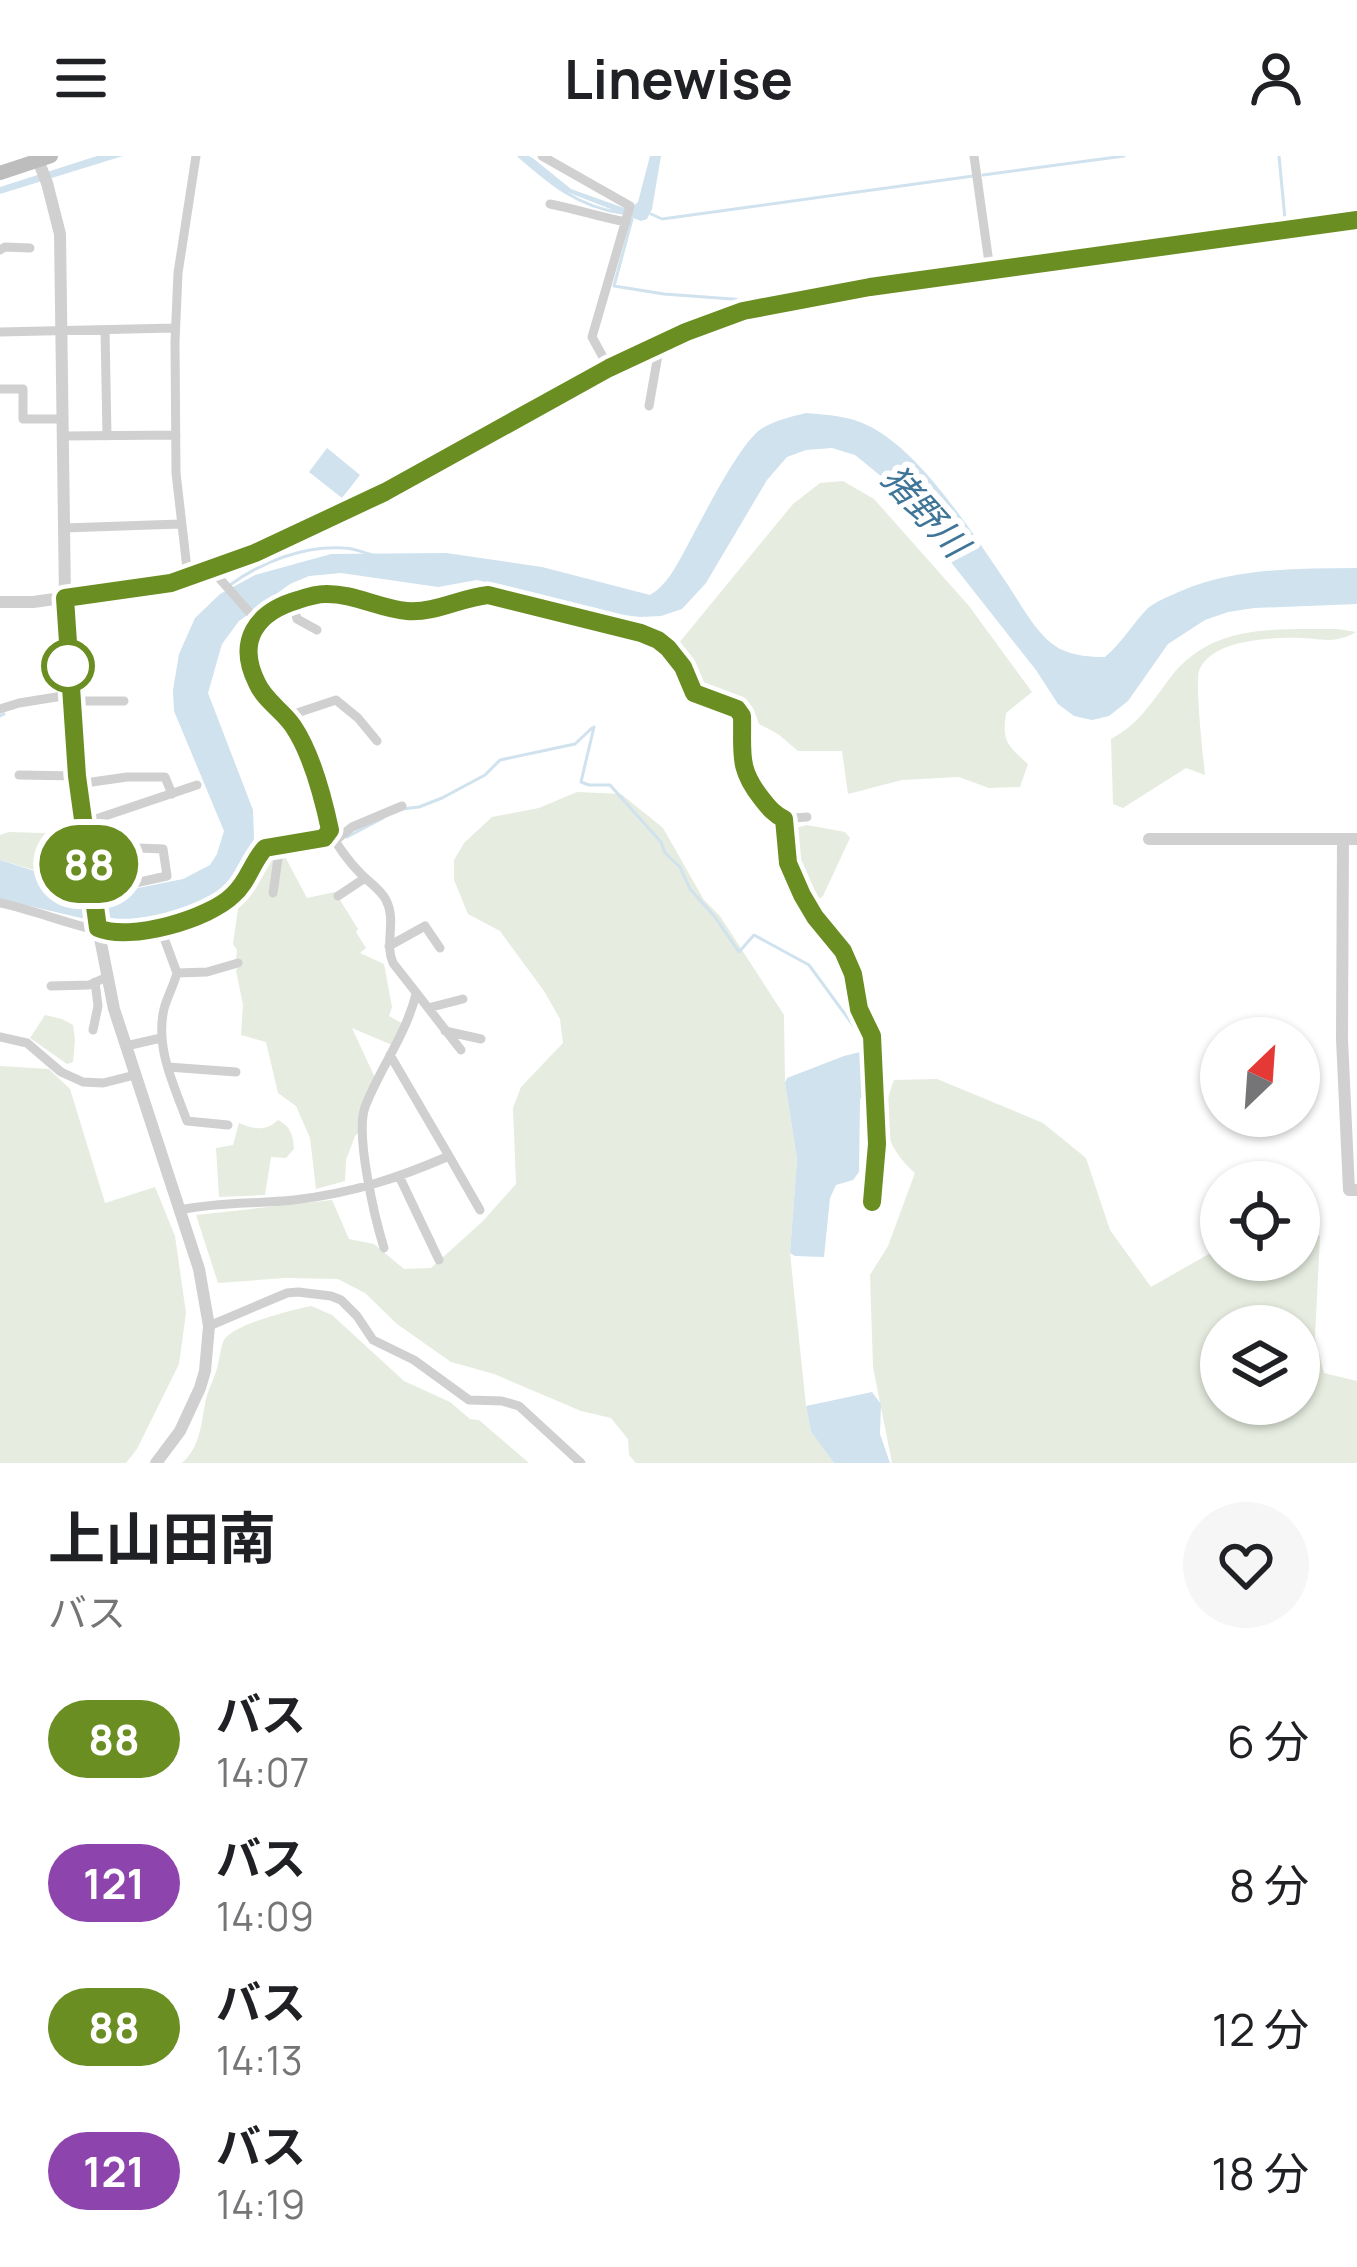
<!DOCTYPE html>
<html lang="ja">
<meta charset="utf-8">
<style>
:root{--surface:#fff;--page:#f6f6f6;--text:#202124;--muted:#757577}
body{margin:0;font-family:Manrope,"Noto Sans JP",sans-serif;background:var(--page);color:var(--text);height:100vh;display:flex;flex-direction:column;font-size:45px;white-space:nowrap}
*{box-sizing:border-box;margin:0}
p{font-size:39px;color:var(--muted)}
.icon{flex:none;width:66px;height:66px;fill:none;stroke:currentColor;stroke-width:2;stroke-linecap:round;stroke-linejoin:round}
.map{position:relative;height:1307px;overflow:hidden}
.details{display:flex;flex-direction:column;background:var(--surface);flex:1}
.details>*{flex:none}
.badge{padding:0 24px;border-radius:39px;font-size:42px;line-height:78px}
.needle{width:78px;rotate:25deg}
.buttons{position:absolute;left:1200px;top:861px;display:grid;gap:24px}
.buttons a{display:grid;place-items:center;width:120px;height:120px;border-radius:50%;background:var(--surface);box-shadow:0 3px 9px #0004;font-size:60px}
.map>.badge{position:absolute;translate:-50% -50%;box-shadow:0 0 0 6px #fff}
.round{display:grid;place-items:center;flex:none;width:126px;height:126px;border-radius:63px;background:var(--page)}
.summary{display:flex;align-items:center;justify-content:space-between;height:204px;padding:0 48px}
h1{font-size:57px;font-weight:700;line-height:90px}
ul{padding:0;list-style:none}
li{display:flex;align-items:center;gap:36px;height:144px;padding:0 48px}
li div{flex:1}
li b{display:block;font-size:45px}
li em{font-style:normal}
li .badge{min-width:132px;font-weight:700;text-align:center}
header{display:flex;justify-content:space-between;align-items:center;height:156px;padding:0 48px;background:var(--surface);font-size:54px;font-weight:700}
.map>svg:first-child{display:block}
.green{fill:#e6ecdf;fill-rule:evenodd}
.water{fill:#cfe2ee}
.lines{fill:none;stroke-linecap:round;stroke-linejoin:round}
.stream{stroke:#cfe2ee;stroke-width:3}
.minor{stroke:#d0d0d0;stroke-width:9}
.tertiary{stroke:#d0d0d0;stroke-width:12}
.secondary{stroke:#bdbdbd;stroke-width:14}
.line-casing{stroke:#fff;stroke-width:27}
.line{stroke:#6b8e23;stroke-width:18}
.stop-dot{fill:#fff;stroke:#6b8e23;stroke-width:6}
.labels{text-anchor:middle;stroke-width:12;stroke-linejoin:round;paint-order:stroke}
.water-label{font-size:36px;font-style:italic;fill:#3f7597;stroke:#fff}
</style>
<header><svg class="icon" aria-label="menu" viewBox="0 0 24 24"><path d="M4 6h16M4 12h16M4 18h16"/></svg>Linewise<svg class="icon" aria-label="person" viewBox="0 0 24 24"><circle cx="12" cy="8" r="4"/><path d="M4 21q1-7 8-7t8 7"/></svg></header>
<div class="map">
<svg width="1357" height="1307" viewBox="0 0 1357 1307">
<rect width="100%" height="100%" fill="#fff"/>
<!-- green -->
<path class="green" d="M843,325L874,343L969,450L1032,536L1006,557C1002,586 1007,589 1028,608L1020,631L989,632L959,621L902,624L848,638L842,595H798L778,578L759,568L756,559L703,536L674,493L793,348L820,327Z
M1338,473L1356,476C1335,488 1324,483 1301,482C1274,481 1210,483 1199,515C1195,528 1203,600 1205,619L1186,612L1123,652L1113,648L1111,583C1139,568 1151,547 1170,522C1212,466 1276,474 1338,473Z
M577,636L621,638L663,672L704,744L720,760L784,859L785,927L797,1003L790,1097L806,1250L811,1276L834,1307H636L629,1299L628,1283L611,1262L581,1255L494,1218L451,1206L397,1168L365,1137L338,1123L285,1122L218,1127L196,1059L332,1044L349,1083L374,1088L404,1113L431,1112L483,1065L516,1028L513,952L521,931L563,887L560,863L544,835L500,775L468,758L454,724V704L464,687L492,661L539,652Z
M807,669L845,676L850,682L823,740L817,745L809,742L792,705L791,673Z
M9,676L75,678L82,728L0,704V679Z
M283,697L307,742L335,736L358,773L356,776L366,792L360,797L384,808L392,851L389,860L405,869L392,889L352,872L376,924L364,972L355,980L346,1004L345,1025L316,1033L310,982L296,950L278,937L266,886L241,879L243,849L236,814L242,807L236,804L237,794L233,788L239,746L272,698Z
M45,859L62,863L73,869L75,884L73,906L67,908L30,882Z
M0,910L49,913L70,933L105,1047L155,1031L175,1080L186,1157L179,1208L137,1293L126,1307H0Z
M937,923L1043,967L1086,1002L1110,1074L1151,1131L1221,1091V1104H1299V1074L1320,1080L1315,1182L1324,1217L1357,1225V1307H892L873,1211L870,1119L888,1090L915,1017C884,989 879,962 894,924ZM1221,1170H1299V1248H1221Z
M278,964C291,971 293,979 294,993L286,1002L271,1001L265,1039L219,1041L216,992L233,989L239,967C253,973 266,976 278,964Z
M311,1150L332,1159L404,1225L450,1246L470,1263L479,1264L529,1307H182C200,1291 201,1269 205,1248C207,1235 214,1224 217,1212C220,1203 220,1192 224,1184C234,1168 292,1154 311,1150Z"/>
<!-- water -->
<path class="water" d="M97,0H123L0,38V31Z
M519,0H529L534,3L571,33L624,52L632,51L638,46L650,0H661L652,53L647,63L641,65L557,32Z
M806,257C828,259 850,260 869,270C922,296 975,381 1008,429C1022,450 1037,480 1060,493C1075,500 1090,501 1105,501C1122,487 1133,467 1148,452C1158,444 1170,440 1181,435C1237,411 1297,413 1357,412V448L1254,452L1228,456L1205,464L1168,488L1128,545L1109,560L1092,564L1074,560L1058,548L1036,514L887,325L855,299L832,292L806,294L787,301L767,324L706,427L682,453L661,460L640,461L615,458L477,424L438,431L341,417L309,420L290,428L239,465L222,488L208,537L253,654L254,682L247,711L226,742L198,756L140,771L81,762L0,743V704L66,725L128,734L183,723L210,709L217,698L224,675L174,555L173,534L179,498L195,462L220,438L255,419L331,398L446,397L542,411L650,439C667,429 675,412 685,394C700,367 738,289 761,273C775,264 791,261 806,257Z
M327,292L360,319L342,342L309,316Z
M860,896L869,907L865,939L860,943L859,1016L853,1024L836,1029L830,1042L824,1101L795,1100L790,1097L797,1003L785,927L787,922L844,900Z
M872,1236L881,1248L880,1278L890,1307H834L811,1276L806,1250Z"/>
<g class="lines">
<!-- stream -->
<path class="stream" d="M519,0C551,28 578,51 622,57
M1279,0L1285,63L1288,67
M983,19L1124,0
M651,58L662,63L973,20
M632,63L614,130L664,138L746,144L844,130
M230,429C261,406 305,389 344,392C354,392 364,397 373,399
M0,560L4,558
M594,571L581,626L589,629H610L661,686L665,697L680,711L690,733L715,761L739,796L754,779L809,809L869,891L866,902
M402,653L419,651L442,642L485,619L500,604L575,588L592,572
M347,681L383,662"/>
<!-- minor -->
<path class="minor" d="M542,0L630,50L592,181L609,212
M974,0L990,114
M550,48C576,53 599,61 626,66
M0,94L5,91L30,92
M105,174L107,280
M0,176L175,172
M0,233H23V263H62
M649,250L658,199L657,190
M63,280L176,279
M64,372L180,368
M212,414L258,466
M188,421L176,317L175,186L178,117L196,0
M293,446L297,463L317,474
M70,545H124
M0,553L19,547L69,539
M285,561L336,544L358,562L377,585
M19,619L77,620
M78,628L127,621H165L172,638
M784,663L788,707L801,739L815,761L843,795L853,818L858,853L873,879L877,988L872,1046
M84,667L197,629
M336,684L352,671L402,650
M87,690L163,693L167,720L126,729L92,724
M273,737L280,689
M338,740L365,722
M0,747C37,755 73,770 109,777C138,782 213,759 234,739C248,725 252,706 265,692L324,683L330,674
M160,771L177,817C174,829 167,841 164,853C155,892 174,929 187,965L228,969
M389,790L425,770L440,792
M177,817L207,816L238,807
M51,830L89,829L107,821
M428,852L463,843
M93,874L98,850L95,826
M445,875L481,883
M0,881L27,887L61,916L83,926L103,927L135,919
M126,890L161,882
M461,894L393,807C384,787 397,765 386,744C381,734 370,727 361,718C350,707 335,688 330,673C318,641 312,607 296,577C288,560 271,550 261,535C244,509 244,470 273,454C328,423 354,452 407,455C436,456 460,442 488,439L641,477L658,484L668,492L683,511L694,537L737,553L742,559C743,600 736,611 764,645C780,664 782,663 807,661
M168,911L236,916
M449,1000L480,1054
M400,1022L439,1104
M180,1054C217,1046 256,1048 294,1044C352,1037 396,1023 449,1000L390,899
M384,1092C375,1063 355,979 365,951C380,912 406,879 416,838
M209,1170L287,1137L298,1136L331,1140L341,1144L357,1160L373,1184L414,1204L469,1244L502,1245L519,1250L581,1307"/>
<!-- tertiary -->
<path class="tertiary" d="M38,4L47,27L60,78L65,442L78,628L98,772L114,853L199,1113L209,1170L205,1215L200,1232L180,1275L156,1307
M0,446H33L171,427L212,414L385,336L609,212L686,176L743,155L870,131L1357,64
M1149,683H1357
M1343,683L1342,883L1349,1034H1357"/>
<!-- secondary -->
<path class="secondary" d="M0,17L51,0"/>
</g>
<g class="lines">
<defs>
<path id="line" d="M872,1046L877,988L872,880L859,853L853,818L843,795L815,761L802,739L788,707L784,663C774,658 769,652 762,643C737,612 743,597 742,560L737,553L694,537L683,511L668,492L658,484L641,477L488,439C460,442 436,457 407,455C380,453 353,437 325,438C316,438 307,441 298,444C256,456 236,485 257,527C265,545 282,554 293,570C312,598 323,641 330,674L324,682L265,692C252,706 248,726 233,739C209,763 130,786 98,772L77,620L65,442L171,427L255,397L385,336L609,212L686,176L743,155L870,131L1357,64"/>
</defs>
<!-- line casing -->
<use href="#line" class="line-casing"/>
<!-- line -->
<use href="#line" class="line"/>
</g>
<!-- markers -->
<circle class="stop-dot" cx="68" cy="510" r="24"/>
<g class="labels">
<!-- water labels -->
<g class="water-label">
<text transform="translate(925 355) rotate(48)" y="13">猪野川</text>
</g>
</g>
</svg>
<div class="buttons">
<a><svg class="needle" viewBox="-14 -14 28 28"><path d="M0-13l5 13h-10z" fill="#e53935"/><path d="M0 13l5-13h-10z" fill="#757577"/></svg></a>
<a><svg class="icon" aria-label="locate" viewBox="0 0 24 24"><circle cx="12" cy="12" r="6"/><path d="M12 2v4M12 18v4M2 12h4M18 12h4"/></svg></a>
<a><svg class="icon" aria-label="layers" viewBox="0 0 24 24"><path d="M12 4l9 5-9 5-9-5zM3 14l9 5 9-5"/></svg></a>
</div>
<b class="badge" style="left:89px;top:708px;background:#6b8e23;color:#fff">88</b>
</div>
<section class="details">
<div class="summary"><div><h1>上山田南</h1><p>バス</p></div><a class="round"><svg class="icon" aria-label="heart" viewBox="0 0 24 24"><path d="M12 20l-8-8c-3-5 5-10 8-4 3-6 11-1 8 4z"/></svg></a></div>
<ul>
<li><span class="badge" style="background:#6b8e23;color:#fff">88</span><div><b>バス</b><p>14:07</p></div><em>6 分</em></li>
<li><span class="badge" style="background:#8e44ad;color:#fff">121</span><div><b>バス</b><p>14:09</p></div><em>8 分</em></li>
<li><span class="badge" style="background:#6b8e23;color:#fff">88</span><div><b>バス</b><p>14:13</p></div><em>12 分</em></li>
<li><span class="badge" style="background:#8e44ad;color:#fff">121</span><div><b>バス</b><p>14:19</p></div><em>18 分</em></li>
</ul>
</section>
